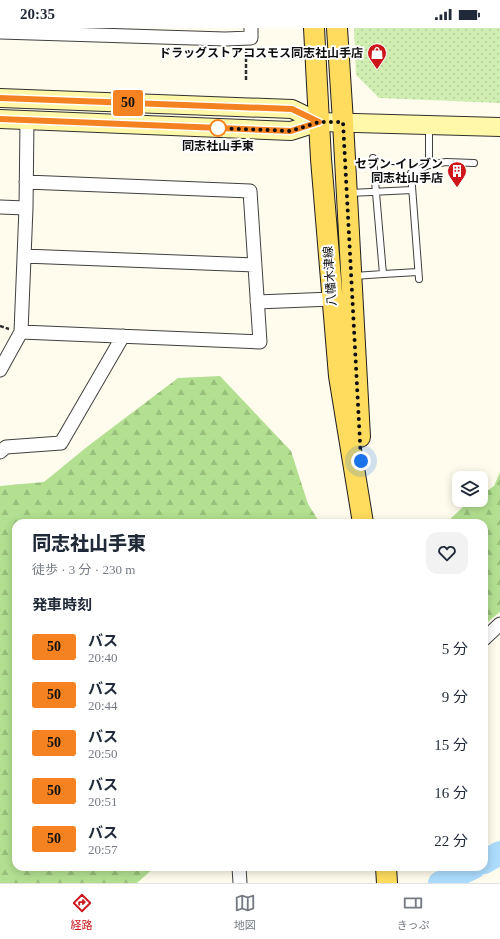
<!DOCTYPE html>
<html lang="ja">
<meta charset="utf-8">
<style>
:root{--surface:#fff;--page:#f2f2f3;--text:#1f2937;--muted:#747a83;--line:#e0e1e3;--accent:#cc161a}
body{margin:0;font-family:"Times New Roman","Noto Sans JP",serif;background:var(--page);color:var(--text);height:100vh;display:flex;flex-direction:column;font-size:15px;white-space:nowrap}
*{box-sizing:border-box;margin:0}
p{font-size:13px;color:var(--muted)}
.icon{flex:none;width:22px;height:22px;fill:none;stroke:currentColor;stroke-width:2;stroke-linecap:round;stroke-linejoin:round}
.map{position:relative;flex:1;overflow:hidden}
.sheet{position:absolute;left:12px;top:491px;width:476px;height:352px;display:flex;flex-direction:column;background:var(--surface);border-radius:12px;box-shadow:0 2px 10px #0003}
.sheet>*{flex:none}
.badge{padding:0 8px;border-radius:3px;font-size:14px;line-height:26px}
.tools{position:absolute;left:452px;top:443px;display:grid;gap:8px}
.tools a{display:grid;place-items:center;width:36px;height:36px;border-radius:8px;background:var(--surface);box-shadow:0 2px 10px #0003;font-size:20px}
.you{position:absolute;width:20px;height:20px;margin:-10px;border:3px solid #fff;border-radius:50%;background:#1a73e8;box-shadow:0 0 0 6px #1a73e833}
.map>.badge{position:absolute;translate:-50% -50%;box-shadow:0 0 0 2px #fff}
h2{padding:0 20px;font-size:15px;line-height:36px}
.round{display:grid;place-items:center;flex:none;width:42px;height:42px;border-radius:12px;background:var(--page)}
.overview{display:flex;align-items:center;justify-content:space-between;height:68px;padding:0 20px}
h1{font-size:19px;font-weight:800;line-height:30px}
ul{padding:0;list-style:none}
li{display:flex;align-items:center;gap:12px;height:48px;padding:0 20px}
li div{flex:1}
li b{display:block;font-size:15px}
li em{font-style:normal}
li .badge{min-width:44px;font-weight:700;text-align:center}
.status{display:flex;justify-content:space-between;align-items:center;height:28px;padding:0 20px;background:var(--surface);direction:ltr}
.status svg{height:11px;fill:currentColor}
.tabs{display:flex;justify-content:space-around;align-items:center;height:56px;border-top:1px solid var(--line);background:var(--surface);font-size:11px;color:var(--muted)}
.tabs a{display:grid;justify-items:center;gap:2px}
.tabs .active{color:var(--accent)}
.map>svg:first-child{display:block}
.grass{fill:url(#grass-dots)}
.forest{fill:url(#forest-firs)}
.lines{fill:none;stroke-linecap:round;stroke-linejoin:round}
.river{stroke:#acdcfd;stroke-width:24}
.lane-casing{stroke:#404040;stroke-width:8}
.street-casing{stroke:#404040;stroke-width:15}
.secondary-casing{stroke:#2f2f2f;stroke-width:20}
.primary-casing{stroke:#1e1e1e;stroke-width:22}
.path{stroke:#2f2f2f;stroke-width:2.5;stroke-dasharray:4 2;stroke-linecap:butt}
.lane{stroke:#fff;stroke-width:6}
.street{stroke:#fff;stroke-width:13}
.secondary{stroke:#fff8a8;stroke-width:18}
.primary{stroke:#ffdc5d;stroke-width:20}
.line-casing{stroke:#fff;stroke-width:9}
.line{stroke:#f58220;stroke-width:6}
.walk{stroke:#0d0d0d;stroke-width:4;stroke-dasharray:0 7.2}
.stop-dot{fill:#fff;stroke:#f58220;stroke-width:2}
.labels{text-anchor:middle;stroke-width:4;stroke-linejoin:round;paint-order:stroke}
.poi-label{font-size:12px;font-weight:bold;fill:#0d0d0d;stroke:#fff;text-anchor:end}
.stop-label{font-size:12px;font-weight:bold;fill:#0d0d0d;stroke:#fff}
.street-label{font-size:12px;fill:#0d0d0d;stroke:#fff}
</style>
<div class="status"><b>20:35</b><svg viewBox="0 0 49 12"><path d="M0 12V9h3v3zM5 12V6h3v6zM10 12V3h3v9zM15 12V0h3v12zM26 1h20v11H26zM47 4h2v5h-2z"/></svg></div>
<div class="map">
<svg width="500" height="855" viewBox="0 0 500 855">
<defs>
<pattern id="grass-dots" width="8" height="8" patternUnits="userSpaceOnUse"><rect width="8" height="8" fill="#d0eeb2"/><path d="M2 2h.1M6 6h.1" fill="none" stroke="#b1cb98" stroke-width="1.8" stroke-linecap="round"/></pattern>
<pattern id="forest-firs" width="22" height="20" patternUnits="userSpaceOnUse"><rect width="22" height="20" fill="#b2e090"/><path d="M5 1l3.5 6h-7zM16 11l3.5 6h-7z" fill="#98bf7b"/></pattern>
</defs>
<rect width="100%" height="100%" fill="#fffced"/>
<!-- grass -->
<path class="grass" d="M354,0H500V75L379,70L356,47Z"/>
<!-- forest -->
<path class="forest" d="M220,348L291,423L308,476L320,495H16V839H155L137,855H0V458L44,454L88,418L178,350Z
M500,444V584L484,597V495H446L463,479L474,472H481V467L494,458Z"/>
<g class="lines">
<!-- river -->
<path class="river" d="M484,834L500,825
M440,855L474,839"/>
<defs>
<path id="lane" d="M373,130L383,246L418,244
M429,137L446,134L474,135
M350,165L412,162
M354,248L383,246
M419,251L411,145L429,137V98"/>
<path id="street" d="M0,4L225,11L251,10V0
M0,179L26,180
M24,228L255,237
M257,274L332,271
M21,304L260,314L250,163L26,154
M0,342L21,304L26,180L27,92
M0,424L6,419L61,415L123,308
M484,611L500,596
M239,839L240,855"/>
<path id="secondary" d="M0,70L292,81L319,94
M0,91L291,103L319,94L500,99"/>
<path id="primary" d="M314,0L321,131L339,348L363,495
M337,0L343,94L360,409
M386,839L387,855"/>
</defs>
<!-- lane casing -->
<use href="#lane" class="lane-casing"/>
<!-- street casing -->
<use href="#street" class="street-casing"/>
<!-- secondary casing -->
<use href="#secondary" class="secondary-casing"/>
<!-- primary casing -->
<use href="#primary" class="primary-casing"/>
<!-- path -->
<path class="path" d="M246,52V23
M0,298L9,301"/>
<!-- lane -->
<use href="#lane" class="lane"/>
<!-- street -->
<use href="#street" class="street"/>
<!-- secondary -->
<use href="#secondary" class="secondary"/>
<!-- primary -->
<use href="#primary" class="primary"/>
</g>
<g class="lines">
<defs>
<path id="line" d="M0,70L292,81L319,94L291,103L0,91"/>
</defs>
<!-- line casing -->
<use href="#line" class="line-casing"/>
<!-- line -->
<use href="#line" class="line"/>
<!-- walk -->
<path class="walk" d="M218,100H214L291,103L319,94H343L361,433"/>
</g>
<!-- icons -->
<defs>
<symbol id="shop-pin" viewBox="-11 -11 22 30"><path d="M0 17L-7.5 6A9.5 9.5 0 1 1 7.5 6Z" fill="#cc161a" stroke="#fff"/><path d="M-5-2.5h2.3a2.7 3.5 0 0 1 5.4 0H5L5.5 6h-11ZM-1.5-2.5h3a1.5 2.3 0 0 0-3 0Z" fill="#fff"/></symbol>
<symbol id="building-pin" viewBox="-11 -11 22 30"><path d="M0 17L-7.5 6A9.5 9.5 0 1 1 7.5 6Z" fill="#cc161a" stroke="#fff"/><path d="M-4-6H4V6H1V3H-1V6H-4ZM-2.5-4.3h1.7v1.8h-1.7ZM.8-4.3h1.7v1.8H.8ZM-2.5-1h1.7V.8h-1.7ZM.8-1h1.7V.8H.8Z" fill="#fff"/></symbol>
</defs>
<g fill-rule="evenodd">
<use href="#shop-pin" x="366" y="14" width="22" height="30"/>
<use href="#building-pin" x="446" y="132" width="22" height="30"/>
</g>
<!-- markers -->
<circle class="stop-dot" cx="218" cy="100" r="8"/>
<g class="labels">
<!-- poi labels -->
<g class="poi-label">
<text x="363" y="29">ドラッグストアコスモス同志社山手店</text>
<text x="443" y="140">セブン-イレブン<tspan x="443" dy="14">同志社山手店</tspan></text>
</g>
<!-- stop labels -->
<g class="stop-label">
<text x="218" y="122">同志社山手東</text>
</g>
<!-- street labels -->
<g class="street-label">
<text transform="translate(330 248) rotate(-94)" y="4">八幡木津線</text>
</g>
</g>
</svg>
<div class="tools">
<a><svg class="icon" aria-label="layers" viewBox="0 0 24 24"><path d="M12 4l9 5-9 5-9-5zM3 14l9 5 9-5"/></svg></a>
</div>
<div class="you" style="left:361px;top:433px"></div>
<b class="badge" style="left:128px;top:75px;background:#f58220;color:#111">50</b>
<section class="sheet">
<div class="overview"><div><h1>同志社山手東</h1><p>徒歩 · 3 分 · 230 m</p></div><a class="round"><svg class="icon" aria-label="heart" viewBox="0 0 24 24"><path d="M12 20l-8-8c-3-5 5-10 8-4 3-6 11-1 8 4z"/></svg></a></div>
<h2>発車時刻</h2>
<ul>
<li><span class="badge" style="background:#f58220;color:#111">50</span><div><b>バス</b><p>20:40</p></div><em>5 分</em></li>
<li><span class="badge" style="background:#f58220;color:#111">50</span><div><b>バス</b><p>20:44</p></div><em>9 分</em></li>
<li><span class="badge" style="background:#f58220;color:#111">50</span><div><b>バス</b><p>20:50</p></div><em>15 分</em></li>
<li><span class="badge" style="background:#f58220;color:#111">50</span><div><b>バス</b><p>20:51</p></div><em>16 分</em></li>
<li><span class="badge" style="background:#f58220;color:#111">50</span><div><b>バス</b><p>20:57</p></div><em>22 分</em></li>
</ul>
</section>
</div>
<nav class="tabs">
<a class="active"><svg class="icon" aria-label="directions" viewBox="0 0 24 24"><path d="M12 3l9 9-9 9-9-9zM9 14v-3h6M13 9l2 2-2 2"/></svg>経路</a>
<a><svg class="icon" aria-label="map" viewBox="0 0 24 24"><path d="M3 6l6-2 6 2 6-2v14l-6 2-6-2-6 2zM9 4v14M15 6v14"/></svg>地図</a>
<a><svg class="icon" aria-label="tickets" viewBox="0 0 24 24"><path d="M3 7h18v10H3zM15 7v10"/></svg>きっぷ</a>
</nav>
